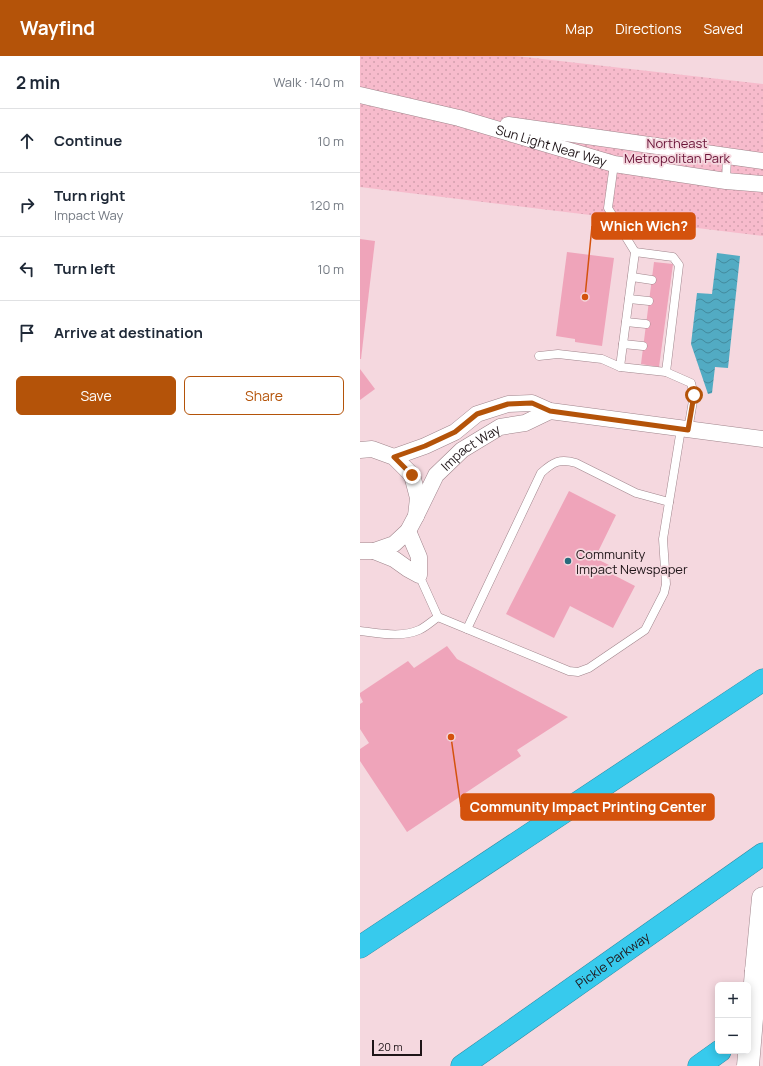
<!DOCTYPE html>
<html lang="en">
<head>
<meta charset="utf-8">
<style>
	body { margin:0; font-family:Manrope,sans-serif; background:#f2f2f3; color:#1f2937 }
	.controls { position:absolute; right:12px; bottom:12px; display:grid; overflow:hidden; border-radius:6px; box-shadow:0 2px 10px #0003 }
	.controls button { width:36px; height:36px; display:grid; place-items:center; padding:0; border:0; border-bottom:1px solid #e0e1e3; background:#fff; color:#1f2937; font:20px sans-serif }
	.scale { position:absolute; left:12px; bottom:10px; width:50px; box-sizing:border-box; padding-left:4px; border:2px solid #1f1518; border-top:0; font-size:11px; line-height:14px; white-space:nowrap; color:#1f1518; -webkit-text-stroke:3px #f5d8df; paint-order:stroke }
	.stop { position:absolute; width:12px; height:12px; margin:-9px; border:3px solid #b45309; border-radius:50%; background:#fff }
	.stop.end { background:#b45309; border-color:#fff; box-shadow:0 1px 4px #0008 }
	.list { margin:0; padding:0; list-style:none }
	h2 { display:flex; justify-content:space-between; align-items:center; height:52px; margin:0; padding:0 16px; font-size:17px }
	h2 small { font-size:13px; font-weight:400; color:#747a83 }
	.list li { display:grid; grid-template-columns:26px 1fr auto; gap:12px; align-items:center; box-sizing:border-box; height:64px; padding:0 16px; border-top:1px solid #e0e1e3 }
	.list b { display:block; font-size:15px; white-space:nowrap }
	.list p { margin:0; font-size:13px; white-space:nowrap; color:#747a83 }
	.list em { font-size:13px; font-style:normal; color:#747a83 }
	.actions { display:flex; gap:8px; padding:12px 16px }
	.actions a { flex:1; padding:9px 0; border:1px solid #b45309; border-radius:6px; text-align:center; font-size:14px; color:#b45309 }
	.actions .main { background:#b45309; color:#fff }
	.icon { flex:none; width:22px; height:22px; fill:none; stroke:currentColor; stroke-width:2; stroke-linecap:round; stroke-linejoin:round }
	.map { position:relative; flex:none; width:403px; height:1010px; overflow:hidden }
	header { display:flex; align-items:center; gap:24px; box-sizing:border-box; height:56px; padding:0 20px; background:#b45309; color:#fff }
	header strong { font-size:19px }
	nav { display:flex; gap:22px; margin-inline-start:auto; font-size:14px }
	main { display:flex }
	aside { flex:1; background:#fff }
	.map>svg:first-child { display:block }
	.park { fill:url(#park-dots) }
	.water { fill:url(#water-waves) }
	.building { fill:#efa4ba }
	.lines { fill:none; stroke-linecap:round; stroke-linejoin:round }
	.lane-casing { stroke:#a0858c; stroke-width:9 }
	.street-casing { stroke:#a0858c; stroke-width:17 }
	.secondary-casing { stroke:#a0858c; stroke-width:23 }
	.highway-casing { stroke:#2f8ba2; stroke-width:23 }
	.lane { stroke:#fff; stroke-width:8 }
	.street { stroke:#fff; stroke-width:16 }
	.secondary { stroke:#fff; stroke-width:22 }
	.highway { stroke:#37caed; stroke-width:22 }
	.secondary-bridge-casing { stroke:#a0858c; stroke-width:23; stroke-linecap:butt }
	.secondary-bridge { stroke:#fff; stroke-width:22 }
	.route { stroke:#b45309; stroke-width:5 }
	.poi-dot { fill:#276a7c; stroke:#f5d8df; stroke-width:1.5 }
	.labels { text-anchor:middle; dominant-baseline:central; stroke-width:3.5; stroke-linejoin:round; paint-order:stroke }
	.park-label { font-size:13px; fill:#6a1438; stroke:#f5d8df }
	.street-label { font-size:13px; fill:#1f1518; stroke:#f5d8df }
	.poi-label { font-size:13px; fill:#1f1518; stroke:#f5d8df; text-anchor:start }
	.leader { fill:none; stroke:#d4520d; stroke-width:1.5 }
	.callout-dot { fill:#d4520d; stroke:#f5d8df; stroke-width:1.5 }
	.callout { fill:#d4520d; stroke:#d4520d; stroke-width:1.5 }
	.callout-label { font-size:14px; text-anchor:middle; font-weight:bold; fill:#fff }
</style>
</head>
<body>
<header>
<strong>Wayfind</strong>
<nav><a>Map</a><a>Directions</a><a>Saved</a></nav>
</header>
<main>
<aside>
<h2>2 min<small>Walk · 140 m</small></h2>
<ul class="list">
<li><svg class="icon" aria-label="ahead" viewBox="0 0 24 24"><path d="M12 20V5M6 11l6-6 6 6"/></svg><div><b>Continue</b></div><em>10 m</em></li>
<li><svg class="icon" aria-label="right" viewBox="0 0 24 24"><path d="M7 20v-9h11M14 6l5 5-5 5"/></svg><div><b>Turn right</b><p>Impact Way</p></div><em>120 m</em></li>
<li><svg class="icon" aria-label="left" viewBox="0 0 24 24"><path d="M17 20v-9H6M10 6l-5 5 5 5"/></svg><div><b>Turn left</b></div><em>10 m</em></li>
<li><svg class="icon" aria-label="arrive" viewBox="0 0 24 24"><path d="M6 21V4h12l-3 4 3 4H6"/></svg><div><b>Arrive at destination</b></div></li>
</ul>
<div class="actions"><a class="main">Save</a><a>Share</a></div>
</aside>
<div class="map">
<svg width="403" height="1010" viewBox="0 0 403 1010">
	<defs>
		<pattern id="park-dots" width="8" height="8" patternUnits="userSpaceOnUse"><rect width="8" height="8" fill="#f7bbcc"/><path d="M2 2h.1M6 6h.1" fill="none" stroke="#d3a0ae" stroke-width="1.8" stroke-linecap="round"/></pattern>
		<pattern id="water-waves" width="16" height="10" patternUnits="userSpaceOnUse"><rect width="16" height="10" fill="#52abc3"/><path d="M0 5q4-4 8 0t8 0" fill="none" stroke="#438a9d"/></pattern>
	</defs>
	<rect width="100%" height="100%" fill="#f5d8df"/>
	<path class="park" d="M 0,0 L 156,0 L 403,28 L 403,180 L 0,131 Z"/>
	<path class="water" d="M 357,197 L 380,200 L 368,312 L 355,311 L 352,337 L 348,338 L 331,288 L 337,237 L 352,238 Z"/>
	<g class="building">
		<path d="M 0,183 L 15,185 L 1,303 L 0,303 Z"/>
		<path d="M 207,196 L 254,202 L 242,290 L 215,286 L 215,283 L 196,280 Z"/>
		<path d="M 294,206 L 313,208 L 299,311 L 281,308 Z"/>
		<path d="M 0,313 L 15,333 L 0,344 Z"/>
		<path d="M 209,435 L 256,459 L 235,502 L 249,509 L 246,515 L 275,530 L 253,572 L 210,550 L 194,582 L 146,558 Z"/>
		<path d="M 87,590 L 97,603 L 208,661 L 157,694 L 161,700 L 47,776 L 0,705 L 0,693 L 9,687 L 0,673 L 0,648 L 3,646 L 0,640 L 0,637 L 48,605 L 54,612 Z"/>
	</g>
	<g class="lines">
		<g class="lane-casing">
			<g id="lane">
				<path d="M 366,125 L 367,100"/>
				<path d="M 272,221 L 292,224"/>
				<path d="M 269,243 L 289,245"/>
				<path d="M 266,266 L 286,268"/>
				<path d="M 263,288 L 283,290"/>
				<path d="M 179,300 L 198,298 L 242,303 L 260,311 L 275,196 L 248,152 L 254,108"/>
				<path d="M 260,311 L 306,316 L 319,209 L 313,201 L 275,196"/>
				<path d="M 306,316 L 331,327 L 334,339 L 328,374"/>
				<path d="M 59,519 L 78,561 L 209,615 L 218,616 L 229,612 L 285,574 L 304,537 L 306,528 L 303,483 L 321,373"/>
				<path d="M 107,573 L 181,417 C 193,406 200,402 216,407 L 276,437 L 309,446"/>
				<path d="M 0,575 C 19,577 41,582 59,574 C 66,571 72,565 78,561"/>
			</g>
		</g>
		<g class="street-casing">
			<g id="street">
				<path id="s1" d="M 0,39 L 99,62 L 254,108 L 366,125 L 403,128"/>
				<path d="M 148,69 L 403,105"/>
				<path d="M 0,394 L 12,393 L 34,401 L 52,419 L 58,442 L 56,460 L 48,475 L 34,488 L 14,495 L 0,495"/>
				<path d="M 34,401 L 65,390 L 95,376 L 117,358 L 148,348 L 172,347 L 190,355 L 403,383"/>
				<path id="s2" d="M 56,460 L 76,419 L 102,394 L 140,371 L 165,367 L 190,355"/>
				<path d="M 14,495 L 34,503 L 48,513 L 59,519 L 59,501 L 48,475"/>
			</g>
		</g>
		<g class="secondary-casing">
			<path id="secondary" d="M 396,915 L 403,842"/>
		</g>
		<g class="highway-casing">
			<g id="highway">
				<path d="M 0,891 L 403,624"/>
				<path id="s3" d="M 102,1010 L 403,798"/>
				<path d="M 339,1010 L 360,995"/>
			</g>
		</g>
		<use href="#lane" class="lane"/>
		<use href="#street" class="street"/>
		<use href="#secondary" class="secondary"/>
		<use href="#highway" class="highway"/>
		<g class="secondary-bridge-casing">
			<path id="secondary-bridge" d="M 388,1010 L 396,915"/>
		</g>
		<use href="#secondary-bridge" class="secondary-bridge"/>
	</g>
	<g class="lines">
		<path class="route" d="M 52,419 L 34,401 L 65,390 L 95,376 L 117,358 L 148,348 L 172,347 L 190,355 L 328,374 L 334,339"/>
	</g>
	<circle class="poi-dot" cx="208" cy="505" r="4"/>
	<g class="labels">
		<g class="park-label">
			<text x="317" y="87">Northeast<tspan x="317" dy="15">Metropolitan Park</tspan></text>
		</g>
		<g class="street-label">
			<text stroke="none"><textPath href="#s1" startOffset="198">Sun Light Near Way</textPath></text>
			<text stroke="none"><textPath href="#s2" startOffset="90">Impact Way</textPath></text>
			<text stroke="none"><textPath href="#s3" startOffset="184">Pickle Parkway</textPath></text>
		</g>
		<g class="poi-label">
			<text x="216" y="498">Community<tspan x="216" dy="15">Impact Newspaper</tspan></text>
		</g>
	</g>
	<path class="leader" d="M225 241L232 170M91 681L101 751"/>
	<g class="callout-dot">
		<circle cx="225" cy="241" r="4"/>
		<circle cx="91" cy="681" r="4"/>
	</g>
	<g class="callout">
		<rect x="232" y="157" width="103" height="26" rx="4"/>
		<rect x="101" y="738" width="253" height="26" rx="4"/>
	</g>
	<g class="callout-label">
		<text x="284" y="175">Which Wich?</text>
		<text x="228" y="756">Community Impact Printing Center</text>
	</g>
</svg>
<div class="controls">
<button>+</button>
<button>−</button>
</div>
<div class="scale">20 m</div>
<div class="stop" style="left:334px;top:339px"></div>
<div class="stop end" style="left:52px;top:419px"></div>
</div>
</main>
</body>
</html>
